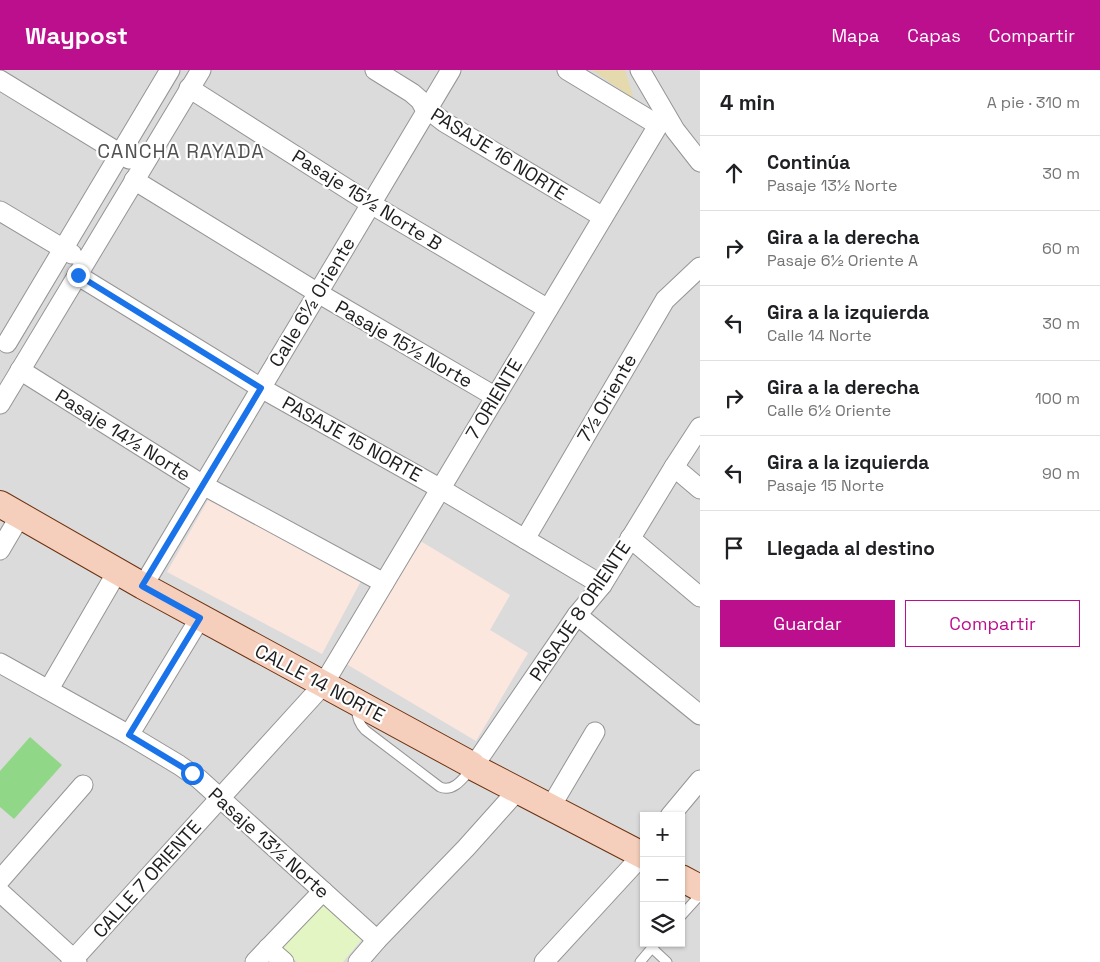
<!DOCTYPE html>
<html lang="es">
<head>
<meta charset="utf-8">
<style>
	body { margin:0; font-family:"Space Grotesk",sans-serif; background:#f6f6f6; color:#202124 }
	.controls { position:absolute; right:15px; bottom:15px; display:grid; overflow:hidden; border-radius:0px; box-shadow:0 1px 4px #0004 }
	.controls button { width:45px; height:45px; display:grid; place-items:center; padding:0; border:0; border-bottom:1px solid #e0e0e0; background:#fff; color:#202124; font:25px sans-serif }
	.stop { position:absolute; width:15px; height:15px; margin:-11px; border:4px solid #1a73e8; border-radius:50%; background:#fff }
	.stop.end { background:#1a73e8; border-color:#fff; box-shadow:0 1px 5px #0008 }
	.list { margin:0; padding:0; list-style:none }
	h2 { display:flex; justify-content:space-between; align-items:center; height:65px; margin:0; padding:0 20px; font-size:21px }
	h2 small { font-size:16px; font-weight:400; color:#757577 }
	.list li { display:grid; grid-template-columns:32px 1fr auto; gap:15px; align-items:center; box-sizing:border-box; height:75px; padding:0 20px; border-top:1px solid #e0e0e0 }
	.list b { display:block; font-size:19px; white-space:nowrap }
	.list p { margin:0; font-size:16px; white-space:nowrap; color:#757577 }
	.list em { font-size:16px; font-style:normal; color:#757577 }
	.actions { display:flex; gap:10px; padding:15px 20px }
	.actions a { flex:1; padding:11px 0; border:1px solid #bc0f8d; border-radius:0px; text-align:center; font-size:18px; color:#bc0f8d }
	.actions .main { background:#bc0f8d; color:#fff }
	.icon { flex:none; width:28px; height:28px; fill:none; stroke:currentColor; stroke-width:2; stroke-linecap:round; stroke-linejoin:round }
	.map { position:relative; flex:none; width:700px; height:892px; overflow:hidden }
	header { display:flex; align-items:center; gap:30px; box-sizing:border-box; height:70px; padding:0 25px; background:#bc0f8d; color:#fff }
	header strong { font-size:24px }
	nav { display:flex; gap:28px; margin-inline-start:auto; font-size:18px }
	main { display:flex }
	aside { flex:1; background:#fff }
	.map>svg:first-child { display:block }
	.residential { fill:#dcdbdb; fill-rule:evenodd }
	.education { fill:#fce7df }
	.grass { fill:#e5d9ae }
	.park { fill:#e4f5c4 }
	.pitch { fill:#91d788 }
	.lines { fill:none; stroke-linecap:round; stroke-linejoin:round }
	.lane-casing { stroke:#959595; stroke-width:11 }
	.street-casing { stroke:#959595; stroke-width:21 }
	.secondary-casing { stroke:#6c310d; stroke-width:28 }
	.lane { stroke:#fff; stroke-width:9 }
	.street { stroke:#fff; stroke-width:19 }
	.secondary { stroke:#f5cebc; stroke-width:26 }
	.route { stroke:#1a73e8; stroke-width:6 }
	.labels { text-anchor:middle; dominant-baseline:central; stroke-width:4.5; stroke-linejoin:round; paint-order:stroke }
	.street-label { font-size:19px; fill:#1e1e1e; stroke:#fff }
	.neighbourhood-label { font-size:20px; letter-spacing:1px; fill:#515151; stroke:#fff }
</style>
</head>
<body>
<header>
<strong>Waypost</strong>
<nav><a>Mapa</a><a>Capas</a><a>Compartir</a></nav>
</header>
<main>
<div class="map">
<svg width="700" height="892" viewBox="0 0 700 892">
	<rect width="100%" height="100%" fill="#eee4e5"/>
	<path class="residential" d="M 0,0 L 700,0 L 700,892 L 0,892 ZM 644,746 L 681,746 L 681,873 L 644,873 Z"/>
	<g class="education">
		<path d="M 208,430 L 361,511 L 322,584 L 167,502 Z"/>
		<path d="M 417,469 L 510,525 L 490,560 L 528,583 L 476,671 L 343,592 Z"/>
	</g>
	<path class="grass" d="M 592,0 L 625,0 L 634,29 Z"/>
	<path class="park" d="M 317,826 L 364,867 L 343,892 L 297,892 L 274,871 Z"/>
	<path class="pitch" d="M 30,667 L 62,695 L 14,749 L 0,737 L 0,701 Z"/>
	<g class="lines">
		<g class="lane-casing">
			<g id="lane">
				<path d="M 357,636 C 356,646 358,653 365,660 L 440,717 C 454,723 464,707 472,698"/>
				<path d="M 681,846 L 700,825"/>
				<path d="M 652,878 L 667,892"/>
				<path d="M 640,892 L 656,873"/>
			</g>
		</g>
		<g class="street-casing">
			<g id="street">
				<path d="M 375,0 L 412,23 L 420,30 L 426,41 L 435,45 L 444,52 L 603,147"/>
				<path d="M 567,0 L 658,55"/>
				<path d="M 640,0 L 675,60 L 700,92"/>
				<path d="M 0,10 L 129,89"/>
				<path d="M 189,18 L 371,134 L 548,239"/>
				<path d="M 134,110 L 318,223 L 496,327"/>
				<path d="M 0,141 L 72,184"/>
				<path d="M 77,205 L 261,318 L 441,419 L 602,515"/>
				<path d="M 7,273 L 170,0"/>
				<path d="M 20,300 L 203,415 L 384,513"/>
				<path d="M 0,334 L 201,0"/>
				<path d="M 674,397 L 700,419"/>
				<path d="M 630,468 L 700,527"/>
				<path d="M 525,469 L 665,230 L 700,197"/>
				<path d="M 0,480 L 20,446"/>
				<path d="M 143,516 L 451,0"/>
				<path d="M 577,545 L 700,645"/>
				<path d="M 0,593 L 129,665 L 179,695 L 199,709 L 377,870"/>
				<path d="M 49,619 L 117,502"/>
				<path d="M 129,665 L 200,548"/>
				<path d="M 473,697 L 577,545 L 602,515 L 674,397 L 700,357"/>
				<path d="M 550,738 L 595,662"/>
				<path d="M 670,746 L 700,710"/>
				<path d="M 0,810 L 83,715"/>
				<path d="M 0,822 L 77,892"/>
				<path d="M 268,878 L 284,892"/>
				<path d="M 71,892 L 323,615 L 665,44"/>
				<path d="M 255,892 L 323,821"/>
				<path d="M 358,892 L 377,870 L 466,778 L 517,721"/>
				<path d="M 544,892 L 636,792 L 644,779"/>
			</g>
		</g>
		<g class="secondary-casing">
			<g id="secondary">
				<path d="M 0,434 L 143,516 L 472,695 L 473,697 L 644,786"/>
				<path d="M 681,808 L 700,818"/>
			</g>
		</g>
		<use href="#lane" class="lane"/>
		<use href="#street" class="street"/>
		<use href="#secondary" class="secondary"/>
	</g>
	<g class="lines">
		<path class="route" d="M 78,205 L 261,318 L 142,516 L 200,548 L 129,665 L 192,703"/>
	</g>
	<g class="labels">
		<g class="street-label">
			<text transform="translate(499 84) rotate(32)">PASAJE 16 NORTE</text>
			<text transform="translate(367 130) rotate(32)">Pasaje 15½ Norte B</text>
			<text transform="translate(312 232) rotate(-59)">Calle 6½ Oriente</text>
			<text transform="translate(404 274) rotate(30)">Pasaje 15½ Norte</text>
			<text transform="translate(607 328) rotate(-60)">7½ Oriente</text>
			<text transform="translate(494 329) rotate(-59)">7 ORIENTE</text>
			<text transform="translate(123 365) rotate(32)">Pasaje 14½ Norte</text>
			<text transform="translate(352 369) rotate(29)">PASAJE 15 NORTE</text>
			<text transform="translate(580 541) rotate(-56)">PASAJE 8 ORIENTE</text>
			<text transform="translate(320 613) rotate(28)">CALLE 14 NORTE</text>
			<text transform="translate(269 773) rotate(42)">Pasaje 13½ Norte</text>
			<text transform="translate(147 809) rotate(-48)">CALLE 7 ORIENTE</text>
		</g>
		<g class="neighbourhood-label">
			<text x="181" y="81">CANCHA RAYADA</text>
		</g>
	</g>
</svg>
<div class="controls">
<button>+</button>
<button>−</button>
<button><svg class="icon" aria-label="layers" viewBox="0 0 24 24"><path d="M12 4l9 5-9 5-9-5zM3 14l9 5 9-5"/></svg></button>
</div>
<div class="stop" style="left:192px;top:703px"></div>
<div class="stop end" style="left:78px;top:205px"></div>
</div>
<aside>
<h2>4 min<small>A pie · 310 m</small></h2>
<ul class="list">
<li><svg class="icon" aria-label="ahead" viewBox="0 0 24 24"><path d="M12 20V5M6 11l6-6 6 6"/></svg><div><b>Continúa</b><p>Pasaje 13½ Norte</p></div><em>30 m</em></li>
<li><svg class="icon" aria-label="right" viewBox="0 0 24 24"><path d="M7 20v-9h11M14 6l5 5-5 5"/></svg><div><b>Gira a la derecha</b><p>Pasaje 6½ Oriente A</p></div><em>60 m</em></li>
<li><svg class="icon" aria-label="left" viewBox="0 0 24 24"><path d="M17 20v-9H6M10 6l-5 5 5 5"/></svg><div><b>Gira a la izquierda</b><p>Calle 14 Norte</p></div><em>30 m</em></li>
<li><svg class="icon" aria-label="right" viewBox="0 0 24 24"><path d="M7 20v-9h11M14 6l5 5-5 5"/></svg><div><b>Gira a la derecha</b><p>Calle 6½ Oriente</p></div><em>100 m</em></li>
<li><svg class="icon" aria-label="left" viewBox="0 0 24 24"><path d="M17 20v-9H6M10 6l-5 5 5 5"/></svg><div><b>Gira a la izquierda</b><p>Pasaje 15 Norte</p></div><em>90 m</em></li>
<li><svg class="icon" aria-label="arrive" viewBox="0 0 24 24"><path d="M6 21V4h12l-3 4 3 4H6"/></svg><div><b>Llegada al destino</b></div></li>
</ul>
<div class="actions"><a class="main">Guardar</a><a>Compartir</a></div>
</aside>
</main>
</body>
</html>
